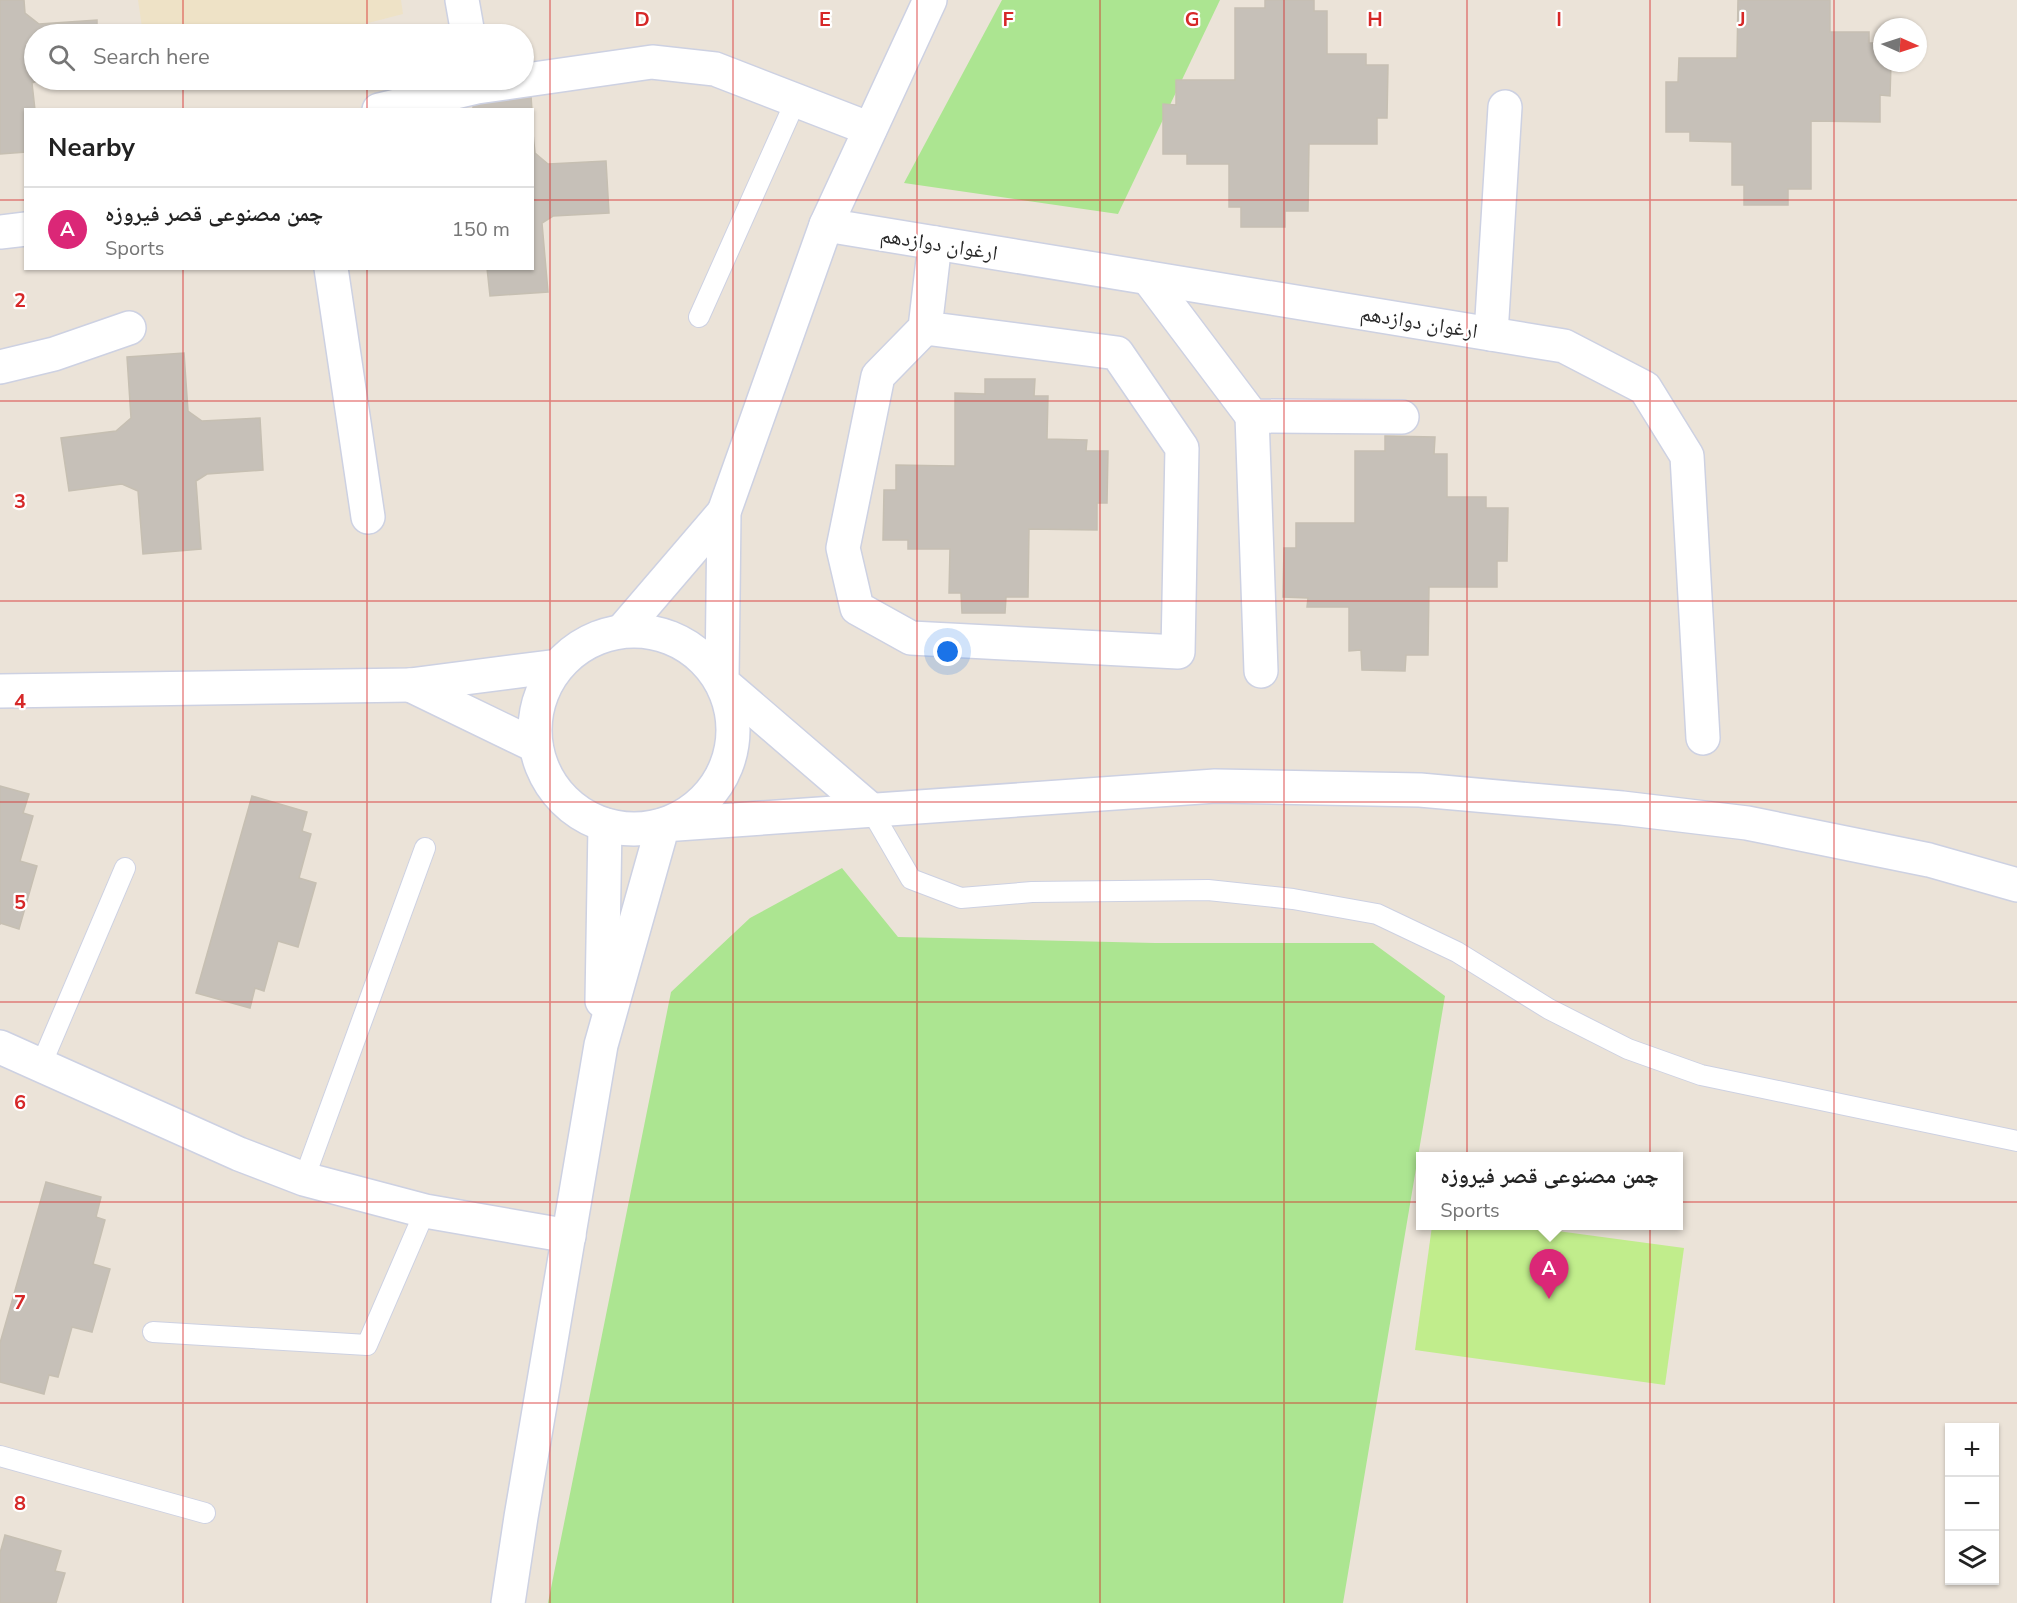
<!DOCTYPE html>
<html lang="en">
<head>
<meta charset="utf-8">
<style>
	body { margin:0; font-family:"Nunito Sans","Noto Naskh Arabic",sans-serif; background:#f2f2f2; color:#222 }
	.controls { position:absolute; right:18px; bottom:18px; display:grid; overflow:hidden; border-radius:0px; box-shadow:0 2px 4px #0004 }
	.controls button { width:54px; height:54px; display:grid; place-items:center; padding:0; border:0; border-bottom:2px solid #e0e0e0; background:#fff; color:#222; font:30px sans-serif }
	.compass { position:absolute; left:1873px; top:18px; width:54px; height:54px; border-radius:50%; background:#fff; box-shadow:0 2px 4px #0004; rotate:93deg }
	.you { position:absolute; left:948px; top:652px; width:21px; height:21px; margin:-15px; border:4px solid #fff; border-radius:50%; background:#1a73e8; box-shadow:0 0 0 9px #1a73e833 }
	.badge { display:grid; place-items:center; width:39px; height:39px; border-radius:50%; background:#db2777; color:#fff; font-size:20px; font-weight:700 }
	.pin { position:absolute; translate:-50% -50px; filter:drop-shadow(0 2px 3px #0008) }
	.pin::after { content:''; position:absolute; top:32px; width:21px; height:18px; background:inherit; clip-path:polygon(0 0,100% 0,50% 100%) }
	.popup { position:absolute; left:1416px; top:1152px; width:267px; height:78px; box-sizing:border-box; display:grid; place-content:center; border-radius:0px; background:#fff; filter:drop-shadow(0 2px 4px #0005); font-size:20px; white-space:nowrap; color:#767676 }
	.popup b { font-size:22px; color:#222 }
	.popup::after { content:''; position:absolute; left:50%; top:100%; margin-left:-12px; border:12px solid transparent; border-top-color:#fff }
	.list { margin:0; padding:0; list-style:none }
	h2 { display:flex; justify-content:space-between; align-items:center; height:78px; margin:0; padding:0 24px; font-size:26px }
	h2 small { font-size:20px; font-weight:400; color:#767676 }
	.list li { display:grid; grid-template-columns:39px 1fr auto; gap:18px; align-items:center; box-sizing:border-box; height:84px; padding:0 24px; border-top:2px solid #e0e0e0 }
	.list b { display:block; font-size:22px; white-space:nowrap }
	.list p { margin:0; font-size:20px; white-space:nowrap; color:#767676 }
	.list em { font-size:20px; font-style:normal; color:#767676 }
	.icon { flex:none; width:33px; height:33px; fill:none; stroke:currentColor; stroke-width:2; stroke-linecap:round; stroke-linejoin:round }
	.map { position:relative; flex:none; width:2017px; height:1603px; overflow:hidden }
	.search { position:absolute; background:#fff; box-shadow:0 2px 4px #0004; left:24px; top:24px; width:510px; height:66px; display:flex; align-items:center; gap:15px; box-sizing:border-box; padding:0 21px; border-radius:33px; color:#767676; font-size:22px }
	.panel { position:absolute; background:#fff; box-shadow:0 2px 4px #0004; left:24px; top:108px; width:510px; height:162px; border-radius:0px }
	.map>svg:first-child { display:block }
	.education { fill:#eee2c6 }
	.green { fill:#ace591 }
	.pitch { fill:#c1ed8c }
	.building { fill:#c6c0b8; stroke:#c6bfb2; stroke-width:1.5 }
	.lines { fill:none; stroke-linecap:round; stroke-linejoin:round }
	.lane-casing { stroke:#cdd1e2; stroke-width:22 }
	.street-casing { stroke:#cdd1e2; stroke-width:36 }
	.lane { stroke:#fff; stroke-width:20 }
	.street { stroke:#fff; stroke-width:33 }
	.grid { fill:none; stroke:#d62828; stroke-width:1.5; stroke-opacity:0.55 }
	.labels { text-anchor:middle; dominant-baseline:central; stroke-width:4.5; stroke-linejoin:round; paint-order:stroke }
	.street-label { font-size:21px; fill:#282828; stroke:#fff }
	.grid-label { font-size:20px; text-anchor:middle; font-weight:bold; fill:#d62828; stroke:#fff; stroke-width:4.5; stroke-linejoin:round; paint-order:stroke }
</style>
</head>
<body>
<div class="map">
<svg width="2017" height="1603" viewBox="0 0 2017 1603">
	<rect width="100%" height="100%" fill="#ebe3d8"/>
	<path class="education" d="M 138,0 L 401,0 L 403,14 L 325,34 L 143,34 Z"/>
	<g class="green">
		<path d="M 1002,0 L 1220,0 L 1118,214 L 904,183 Z"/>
		<path d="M 842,868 L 898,937 L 1155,943 L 1373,943 L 1445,996 L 1343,1603 L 548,1603 L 671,992 L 750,918 Z"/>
	</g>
	<path class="pitch" d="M 1432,1226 L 1521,1226 L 1684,1248 L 1665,1385 L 1415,1350 Z"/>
	<g class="building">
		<path d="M 0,0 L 24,0 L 25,13 L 39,24 L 97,20 L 97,34 L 34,34 L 34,80 L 39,80 L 32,83 L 35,110 L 26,110 L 26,152 L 0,154 Z"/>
		<path d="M 1265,0 L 1314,0 L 1314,11 L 1327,11 L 1327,54 L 1366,54 L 1366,65 L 1388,65 L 1387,118 L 1377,118 L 1377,144 L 1309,144 L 1308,211 L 1285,211 L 1285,227 L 1241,227 L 1241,207 L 1229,207 L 1229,164 L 1187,164 L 1187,154 L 1163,154 L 1163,104 L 1176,105 L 1176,80 L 1235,80 L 1235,8 L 1265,8 Z"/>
		<path d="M 1738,0 L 1830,0 L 1830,32 L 1869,32 L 1869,43 L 1882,43 L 1882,63 L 1891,63 L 1890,96 L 1880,95 L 1880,122 L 1811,121 L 1811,189 L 1788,189 L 1788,205 L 1744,205 L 1744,185 L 1732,185 L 1732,142 L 1690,141 L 1690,132 L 1666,132 L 1666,82 L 1678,82 L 1679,58 L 1737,58 Z"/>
		<path d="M 531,96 L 532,110 L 473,110 L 473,99 Z"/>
		<path d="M 532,124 L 535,153 L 548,164 L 606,161 L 609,213 L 553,216 L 542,223 L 548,292 L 490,296 L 487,268 L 532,268 Z"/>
		<path d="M 184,353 L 188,411 L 202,421 L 260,418 L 263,470 L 207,474 L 196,481 L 201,549 L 143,554 L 138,491 L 122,484 L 69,491 L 61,438 L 116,431 L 131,418 L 127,357 Z"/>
		<path d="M 985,379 L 1035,379 L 1034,396 L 1048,396 L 1047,439 L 1087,440 L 1086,451 L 1108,451 L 1107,503 L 1097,503 L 1097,530 L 1029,529 L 1028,597 L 1006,597 L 1005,613 L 962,613 L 961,593 L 949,593 L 950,549 L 908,549 L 908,540 L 883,540 L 884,490 L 896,490 L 896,465 L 955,466 L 955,393 L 985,394 Z"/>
		<path d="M 1385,436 L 1435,437 L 1434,454 L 1447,454 L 1447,497 L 1486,497 L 1486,508 L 1508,508 L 1507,561 L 1497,561 L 1497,587 L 1429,587 L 1428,655 L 1406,655 L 1405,671 L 1362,670 L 1361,650 L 1349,651 L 1349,607 L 1307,607 L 1308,598 L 1283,597 L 1284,548 L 1296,548 L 1296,523 L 1355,523 L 1355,451 L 1385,451 Z"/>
		<path d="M 0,786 L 29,794 L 23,813 L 33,816 L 20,861 L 37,866 L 19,929 L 0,923 L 0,925 Z"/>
		<path d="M 252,796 L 307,812 L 302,831 L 311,834 L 299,878 L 316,883 L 298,947 L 278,941 L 264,991 L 255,988 L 250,1008 L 196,993 Z"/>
		<path d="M 46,1182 L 101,1197 L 96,1217 L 105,1220 L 93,1264 L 110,1269 L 92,1332 L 72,1327 L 58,1377 L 49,1375 L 44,1394 L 0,1382 L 0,1343 Z"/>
		<path d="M 5,1535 L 61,1551 L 55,1571 L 65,1573 L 56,1603 L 0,1603 L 0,1553 Z"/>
	</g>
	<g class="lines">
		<g class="lane-casing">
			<g id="lane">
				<path d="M 699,317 L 796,100"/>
				<path d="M 871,810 L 911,879 L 961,898 L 1032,892 L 1208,890 L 1293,899 L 1377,914 L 1457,952 L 1549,1009 L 1628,1049 L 1701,1075 L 2017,1141"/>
				<path d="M 41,1065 L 125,868"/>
				<path d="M 304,1179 L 425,848"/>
				<path d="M 153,1332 L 367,1345 L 425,1211"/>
				<path d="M 0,1456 L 205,1513"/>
			</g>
		</g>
		<g class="street-casing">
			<g id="street">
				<path d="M 462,0 L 468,34"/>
				<path d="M 379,110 L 477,87 L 652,62 L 715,69 L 870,129"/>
				<path d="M 826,225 L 1564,346 L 1645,388 L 1687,456 L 1703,738"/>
				<path d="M 0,232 L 26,229"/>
				<path d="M 331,268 L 368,517"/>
				<path d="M 1148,278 L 1252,416 L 1402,417"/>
				<path d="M 925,328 L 878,376 L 843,548 L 857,608 L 911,638 L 1178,652 L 1182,448 L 1117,353 L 925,328 L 935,243"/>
				<path d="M 1491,334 L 1505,107"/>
				<path d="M 0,367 L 54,354 L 129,328"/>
				<path d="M 1252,416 L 1261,671"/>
				<path d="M 622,631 L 724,512"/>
				<circle cx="634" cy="730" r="99"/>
				<path d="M 410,685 L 536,746"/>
				<path d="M 0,691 L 410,685 L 558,666"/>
				<path d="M 871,810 L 722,682 L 724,512 L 826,225 L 930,0"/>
				<path d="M 602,1001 L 605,825"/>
				<path d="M 0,1047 L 239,1154 L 304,1179 L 425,1211 L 569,1236"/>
				<path d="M 508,1603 L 521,1517 L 601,1045 L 663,825 L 1215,786 L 1420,790 L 1622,808 L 1747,823 L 1929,860 L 2017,885"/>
			</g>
		</g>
		<use href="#lane" class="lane"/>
		<use href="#street" class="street"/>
	</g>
	<path class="grid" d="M 183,0 L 183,34M 367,0 L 367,34M 550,0 L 550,1603M 733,0 L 733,1603M 917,0 L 917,1603M 1100,0 L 1100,1603M 1284,0 L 1284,1603M 1467,0 L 1467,1603M 1650,0 L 1650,1603M 1834,0 L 1834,1603M 183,80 L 183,110M 367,80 L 367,110M 0,200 L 26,200M 532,200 L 2017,200M 183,268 L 183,1603M 367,268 L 367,1603M 0,401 L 2017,401M 0,601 L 2017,601M 0,802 L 2017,802M 0,1002 L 2017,1002M 0,1202 L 2017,1202M 0,1403 L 2017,1403"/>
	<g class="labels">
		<g class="street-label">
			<text transform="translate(939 244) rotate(9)">ارغوان دوازدهم</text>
			<text transform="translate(1419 322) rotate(9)">ارغوان دوازدهم</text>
		</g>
	</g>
	<g class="grid-label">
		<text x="642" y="26">D</text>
		<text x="825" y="26">E</text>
		<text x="1008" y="26">F</text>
		<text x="1192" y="26">G</text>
		<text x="1375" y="26">H</text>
		<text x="1559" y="26">I</text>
		<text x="1742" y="26">J</text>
		<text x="20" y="307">2</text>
		<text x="20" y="508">3</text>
		<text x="20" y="708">4</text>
		<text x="20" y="909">5</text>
		<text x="20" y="1109">6</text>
		<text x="20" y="1309">7</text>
		<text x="20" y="1510">8</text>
	</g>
</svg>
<div class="controls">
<button>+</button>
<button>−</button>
<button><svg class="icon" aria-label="layers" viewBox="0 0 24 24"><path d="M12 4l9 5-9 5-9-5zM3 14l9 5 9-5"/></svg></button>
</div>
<svg class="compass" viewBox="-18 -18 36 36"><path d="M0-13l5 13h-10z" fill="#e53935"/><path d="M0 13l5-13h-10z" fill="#767676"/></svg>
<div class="you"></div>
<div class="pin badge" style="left:1549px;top:1299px">A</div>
<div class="popup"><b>چمن مصنوعی قصر فیروزه</b>Sports</div>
<div class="search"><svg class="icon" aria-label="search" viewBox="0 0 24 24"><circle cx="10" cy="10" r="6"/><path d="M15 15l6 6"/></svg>Search here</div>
<section class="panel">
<h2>Nearby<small></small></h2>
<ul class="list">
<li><span class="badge">A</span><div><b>چمن مصنوعی قصر فیروزه</b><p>Sports</p></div><em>150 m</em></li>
</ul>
</section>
</div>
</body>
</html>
